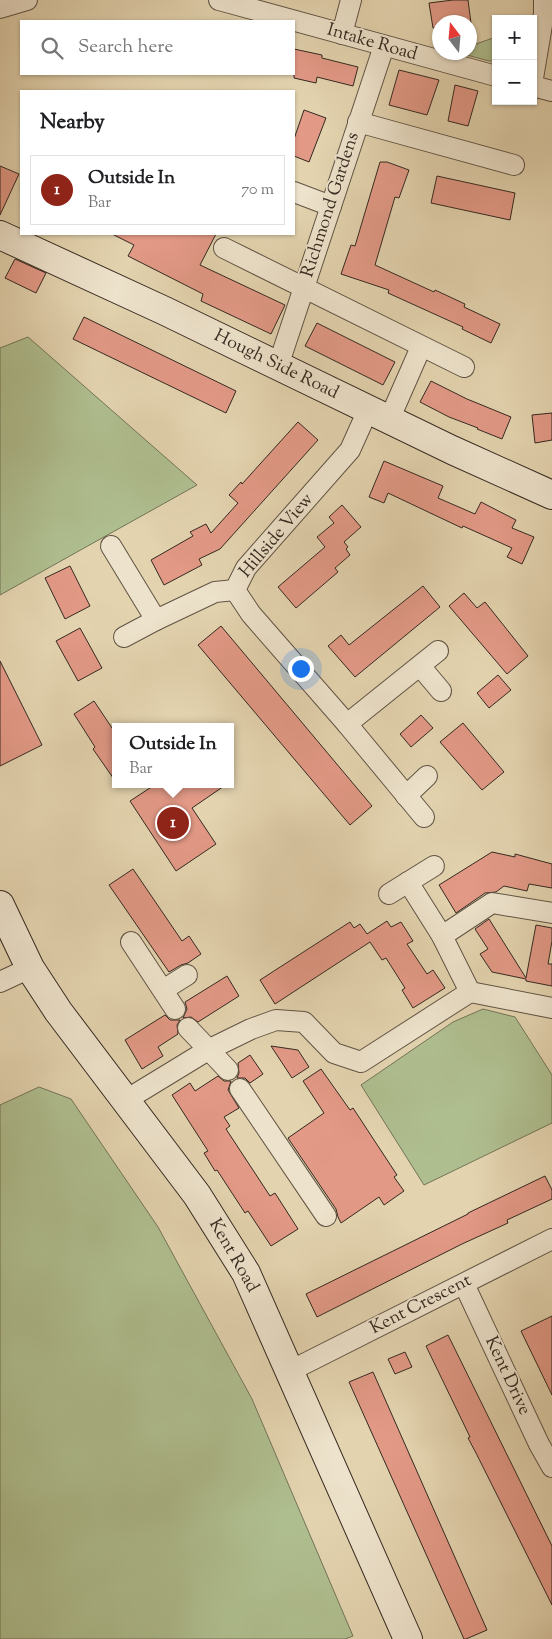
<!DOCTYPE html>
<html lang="en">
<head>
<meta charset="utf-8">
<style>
	body { margin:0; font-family:"Sorts Mill Goudy",serif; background:#f2f2f2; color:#202124 }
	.controls { position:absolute; right:15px; top:15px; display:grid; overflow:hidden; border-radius:0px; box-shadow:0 1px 4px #0004 }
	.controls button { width:45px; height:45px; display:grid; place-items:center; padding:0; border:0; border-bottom:1px solid #e0e0e0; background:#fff; color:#202124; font:25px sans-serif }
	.compass { position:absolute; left:432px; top:15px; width:45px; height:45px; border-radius:50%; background:#fff; box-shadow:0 1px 4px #0004; rotate:344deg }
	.you { position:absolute; left:300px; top:668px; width:18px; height:18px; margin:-12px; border:4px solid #fff; border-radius:50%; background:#1a73e8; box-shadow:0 0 0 8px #1a73e833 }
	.badge { display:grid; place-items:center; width:32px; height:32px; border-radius:50%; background:#8f2418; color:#fff; font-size:16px; font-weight:700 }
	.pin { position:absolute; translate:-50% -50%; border:2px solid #fff; box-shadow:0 1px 5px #0006 }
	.popup { position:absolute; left:112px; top:723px; width:122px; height:65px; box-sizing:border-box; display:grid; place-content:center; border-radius:0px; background:#fff; filter:drop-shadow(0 1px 4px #0005); font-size:16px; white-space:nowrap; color:#757577 }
	.popup b { font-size:19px; color:#202124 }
	.popup::after { content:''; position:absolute; left:50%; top:100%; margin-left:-10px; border:10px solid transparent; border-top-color:#fff }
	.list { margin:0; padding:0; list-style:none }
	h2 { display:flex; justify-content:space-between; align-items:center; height:65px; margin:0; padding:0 20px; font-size:21px }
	h2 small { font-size:16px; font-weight:400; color:#757577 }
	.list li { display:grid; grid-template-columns:32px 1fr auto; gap:15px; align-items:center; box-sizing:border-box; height:70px; margin:0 10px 10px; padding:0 10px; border:1px solid #e0e0e0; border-radius:0px }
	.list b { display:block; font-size:19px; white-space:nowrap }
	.list p { margin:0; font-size:16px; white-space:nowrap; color:#757577 }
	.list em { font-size:16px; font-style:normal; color:#757577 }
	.icon { flex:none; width:28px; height:28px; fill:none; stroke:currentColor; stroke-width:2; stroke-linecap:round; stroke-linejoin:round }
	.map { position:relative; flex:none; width:552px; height:1639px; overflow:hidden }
	.search { position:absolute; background:#fff; box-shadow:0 1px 4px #0004; left:20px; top:20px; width:275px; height:55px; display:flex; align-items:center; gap:12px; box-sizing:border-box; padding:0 18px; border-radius:0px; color:#757577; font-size:19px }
	.panel { position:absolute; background:#fff; box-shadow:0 1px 4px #0004; left:20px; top:90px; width:275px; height:145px; border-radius:0px }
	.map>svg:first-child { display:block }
	.green { fill:#afbe8f; stroke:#727458 }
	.building { fill:#e29986; stroke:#342920 }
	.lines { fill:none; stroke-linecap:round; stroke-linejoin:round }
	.street-casing { stroke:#605444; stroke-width:22 }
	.secondary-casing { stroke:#342920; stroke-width:30 }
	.street { stroke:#ede2cb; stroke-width:20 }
	.secondary { stroke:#ede2cb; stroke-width:28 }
	.labels { text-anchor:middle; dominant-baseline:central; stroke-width:4; stroke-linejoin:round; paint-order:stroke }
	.street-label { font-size:18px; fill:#342920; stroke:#ede2cb }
</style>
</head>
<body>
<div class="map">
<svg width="552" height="1639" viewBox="0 0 552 1639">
	<rect width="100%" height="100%" fill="#e3d3af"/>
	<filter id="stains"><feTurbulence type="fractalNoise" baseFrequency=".004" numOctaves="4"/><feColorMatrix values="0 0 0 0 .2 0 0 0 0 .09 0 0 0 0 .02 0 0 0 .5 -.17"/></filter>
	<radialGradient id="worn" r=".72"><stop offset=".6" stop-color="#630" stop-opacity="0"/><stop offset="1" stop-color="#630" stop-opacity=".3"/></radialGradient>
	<g class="green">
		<path d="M 496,37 L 496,61 L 489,61 L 463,54 L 463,53 L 470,52 L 470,46 Z"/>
		<path d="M 28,337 L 197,485 L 0,595 L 0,348 Z"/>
		<path d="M 483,1009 L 515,1017 L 552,1075 L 552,1123 L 424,1185 L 361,1085 L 453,1022 Z"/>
		<path d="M 39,1087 L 71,1099 L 158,1227 L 252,1399 L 353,1636 L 345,1639 L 0,1639 L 0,1105 Z"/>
	</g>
	<g class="building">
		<path d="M 453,0 L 468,0 L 471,23 L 440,22 L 440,27 L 433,28 L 429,3 Z"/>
		<path d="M 294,49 L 322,55 L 322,58 L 358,67 L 353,86 L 317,77 L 316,83 L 294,78 Z"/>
		<path d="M 399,70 L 439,80 L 427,115 L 389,105 Z"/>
		<path d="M 455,85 L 478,91 L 468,126 L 448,121 Z"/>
		<path d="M 304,110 L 326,118 L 309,162 L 294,156 L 294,139 Z"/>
		<path d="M 380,162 L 387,162 L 409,170 L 399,198 L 395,197 L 375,265 L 434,292 L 435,290 L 465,304 L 464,307 L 500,324 L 491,343 L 462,329 L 463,327 L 388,293 L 389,290 L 341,274 L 351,245 L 355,246 Z"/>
		<path d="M 0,166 L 19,174 L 0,215 Z"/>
		<path d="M 437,176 L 515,193 L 510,220 L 431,203 Z"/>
		<path d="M 112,234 L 216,234 L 200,265 L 285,305 L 271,334 L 201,301 L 203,294 L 128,256 L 134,245 Z"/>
		<path d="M 15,259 L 46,273 L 36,293 L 5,278 Z"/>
		<path d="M 84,317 L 236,391 L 226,413 L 73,339 Z"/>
		<path d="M 317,323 L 395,362 L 383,385 L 305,346 Z"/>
		<path d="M 431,381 L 467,399 L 511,417 L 502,439 L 477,429 L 478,428 L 449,417 L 420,402 Z"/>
		<path d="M 552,413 L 552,440 L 535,443 L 532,415 Z"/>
		<path d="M 298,422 L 318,440 L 220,549 L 199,559 L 202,565 L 164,585 L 151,560 L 193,536 L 190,532 L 206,524 L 211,533 L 238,503 L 229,495 L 241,482 L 242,484 Z"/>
		<path d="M 384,461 L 443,486 L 438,498 L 475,514 L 481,502 L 516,520 L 512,528 L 534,537 L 522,564 L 507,557 L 512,548 L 463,526 L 462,528 L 388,493 L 384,503 L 369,497 Z"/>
		<path d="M 342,505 L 361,527 L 344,542 L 348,547 L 346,549 L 350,555 L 335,568 L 338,572 L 296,608 L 278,587 L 325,547 L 317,537 L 334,523 L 329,517 Z"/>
		<path d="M 70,566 L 90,606 L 65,619 L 45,578 Z"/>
		<path d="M 423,586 L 440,607 L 355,677 L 328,646 L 341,635 L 349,645 Z"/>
		<path d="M 464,593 L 477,608 L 485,602 L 528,656 L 507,674 L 449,606 Z"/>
		<path d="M 221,626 L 372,806 L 350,825 L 198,645 Z"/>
		<path d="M 80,628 L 102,668 L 78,681 L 56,641 Z"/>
		<path d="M 0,661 L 42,745 L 0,766 Z"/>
		<path d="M 498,675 L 511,690 L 489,708 L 477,693 Z"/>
		<path d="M 94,701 L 116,734 L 116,782 L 93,749 L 95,747 L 74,714 Z"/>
		<path d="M 421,715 L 433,728 L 411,747 L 400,734 Z"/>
		<path d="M 463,723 L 504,772 L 482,790 L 440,742 Z"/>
		<path d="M 156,784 L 227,784 L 192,808 L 216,844 L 176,871 L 130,801 Z"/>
		<path d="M 492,852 L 515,857 L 515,854 L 552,864 L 552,888 L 529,884 L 527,891 L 504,886 L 496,892 L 485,893 L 456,913 L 439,885 Z"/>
		<path d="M 133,869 L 182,941 L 189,936 L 201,954 L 188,963 L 181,965 L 169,972 L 109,885 Z"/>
		<path d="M 489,919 L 526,978 L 536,925 L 552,928 L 552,941 L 548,964 L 552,964 L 552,986 L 526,981 L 526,979 L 492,972 L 480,954 L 488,949 L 475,929 Z"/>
		<path d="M 387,921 L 391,927 L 401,922 L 413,941 L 407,944 L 427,974 L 433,970 L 445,988 L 413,1008 L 402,990 L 405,988 L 386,958 L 382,960 L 370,942 L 275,1004 L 260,980 L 350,922 L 354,928 L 360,924 L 367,934 Z"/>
		<path d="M 227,976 L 239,996 L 198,1022 L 191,1017 L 183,1018 L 187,1009 L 185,1002 Z"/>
		<path d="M 165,1015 L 170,1020 L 180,1020 L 177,1025 L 178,1034 L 158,1047 L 163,1056 L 142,1069 L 125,1040 Z"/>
		<path d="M 271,1046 L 298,1050 L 309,1067 L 292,1078 Z"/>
		<path d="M 250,1055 L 263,1074 L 250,1083 L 245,1078 L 237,1078 L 239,1073 L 238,1063 Z"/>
		<path d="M 321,1069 L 350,1110 L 353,1108 L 397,1175 L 394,1177 L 404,1191 L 384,1205 L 379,1197 L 341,1223 L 338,1217 L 336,1209 L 288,1138 L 324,1113 L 303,1081 Z"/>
		<path d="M 218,1076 L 224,1081 L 231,1081 L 228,1090 L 239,1108 L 224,1117 L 230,1126 L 226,1129 L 270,1196 L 275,1193 L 298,1229 L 271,1246 L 248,1211 L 245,1213 L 217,1170 L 215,1171 L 204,1153 L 208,1151 L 172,1095 L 190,1083 L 195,1091 Z"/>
		<path d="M 545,1176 L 552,1190 L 552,1199 L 507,1220 L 508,1223 L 462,1244 L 317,1317 L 306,1294 L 468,1214 L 468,1213 Z"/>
		<path d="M 552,1316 L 552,1395 L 521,1331 Z"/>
		<path d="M 448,1335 L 552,1546 L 552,1605 L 476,1453 L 468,1438 L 470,1437 L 426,1346 Z"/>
		<path d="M 405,1352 L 412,1367 L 395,1374 L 388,1359 Z"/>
		<path d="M 373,1372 L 487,1630 L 466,1639 L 464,1639 L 349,1382 Z"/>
	</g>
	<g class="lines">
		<g class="street-casing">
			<g id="street">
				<path d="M 219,0 L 496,76"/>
				<path d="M 0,8 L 27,0"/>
				<path d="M 342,34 L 351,0"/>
				<path d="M 533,78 L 544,13 L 544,0"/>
				<path d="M 533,86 L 552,91"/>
				<path d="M 358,122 L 514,165"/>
				<path d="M 294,192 L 331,206"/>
				<path d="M 224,248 L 464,367"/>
				<path d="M 278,366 L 384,46"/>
				<path d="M 368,410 L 350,450 L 246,568 L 235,590 L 251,614 L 347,724 L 424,817"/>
				<path d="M 389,420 L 421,347"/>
				<path d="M 111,546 L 156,620"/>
				<path d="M 124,637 L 156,620 L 215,592 L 235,590"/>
				<path d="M 420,666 L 441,691"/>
				<path d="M 347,724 L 438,651"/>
				<path d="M 406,796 L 427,776"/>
				<path d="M 408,882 L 442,936 L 470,992"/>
				<path d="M 389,894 L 434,866"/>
				<path d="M 442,936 L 492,903 L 552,913"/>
				<path d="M 131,942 L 175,1009"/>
				<path d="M 0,982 L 30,968"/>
				<path d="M 163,990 L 187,975"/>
				<path d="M 188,1028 L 228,1070"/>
				<path d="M 240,1089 L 326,1216"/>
				<path d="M 126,1100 L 208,1050 L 251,1029 L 276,1020 L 304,1022 L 334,1053 L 361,1062 L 470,992 L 552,1008"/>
				<path d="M 464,1284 L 539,1444 L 552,1467"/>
				<path d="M 290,1371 L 552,1239"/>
			</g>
		</g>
		<g class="secondary-casing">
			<g id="secondary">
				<path d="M 0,235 L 165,311 L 452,450 L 552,495"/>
				<path d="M 0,905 L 30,968 L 58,1011 L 197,1195 L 246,1273 L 408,1639"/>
			</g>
		</g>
		<use href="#street" class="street"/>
		<use href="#secondary" class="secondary"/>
	</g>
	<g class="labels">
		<g class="street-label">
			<text transform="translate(372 43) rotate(16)">Intake Road</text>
			<text transform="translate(331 205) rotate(-72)">Richmond Gardens</text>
			<text transform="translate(276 365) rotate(26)">Hough Side Road</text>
			<text transform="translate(277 536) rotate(-50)">Hillside View</text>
			<text transform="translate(233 1256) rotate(60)">Kent Road</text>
			<text transform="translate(421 1305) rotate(-27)">Kent Crescent</text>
			<text transform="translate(507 1376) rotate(65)">Kent Drive</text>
		</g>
	</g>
	<rect width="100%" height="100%" filter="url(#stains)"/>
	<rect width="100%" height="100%" fill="url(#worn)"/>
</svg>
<div class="controls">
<button>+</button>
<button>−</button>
</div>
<svg class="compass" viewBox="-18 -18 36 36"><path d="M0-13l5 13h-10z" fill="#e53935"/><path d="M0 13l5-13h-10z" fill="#757577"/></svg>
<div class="you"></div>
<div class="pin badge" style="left:173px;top:823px">1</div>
<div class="popup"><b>Outside In</b>Bar</div>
<div class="search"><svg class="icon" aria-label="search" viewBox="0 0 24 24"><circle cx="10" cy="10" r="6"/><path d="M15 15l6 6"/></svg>Search here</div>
<section class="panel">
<h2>Nearby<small></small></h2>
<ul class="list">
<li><span class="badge">1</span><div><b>Outside In</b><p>Bar</p></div><em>70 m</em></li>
</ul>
</section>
</div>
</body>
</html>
